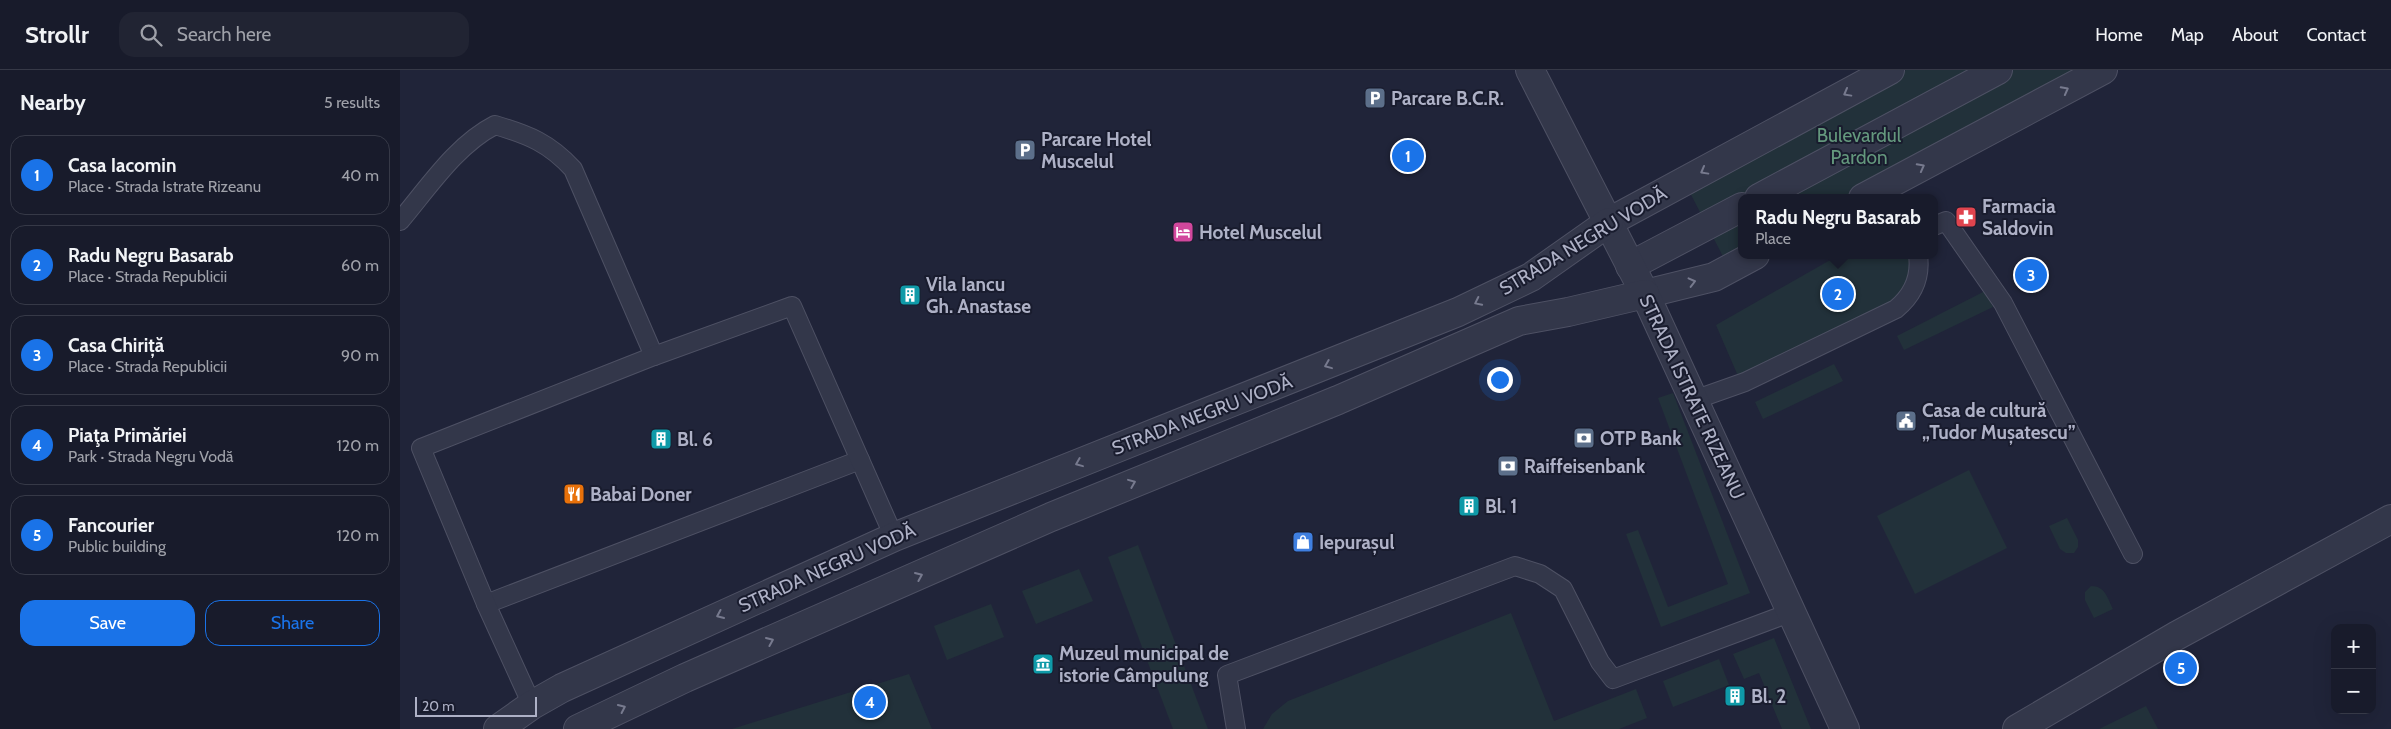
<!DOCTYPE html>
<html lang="en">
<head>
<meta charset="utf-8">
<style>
	body { margin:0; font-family:Cabin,sans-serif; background:#212433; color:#f1f3f6 }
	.controls { position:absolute; right:15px; bottom:15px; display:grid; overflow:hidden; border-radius:10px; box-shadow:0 5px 20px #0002 }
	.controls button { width:45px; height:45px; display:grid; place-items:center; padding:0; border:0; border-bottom:1px solid #363947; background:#181b2b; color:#f1f3f6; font:25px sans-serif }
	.scale { position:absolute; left:15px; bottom:12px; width:122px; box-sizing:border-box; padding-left:5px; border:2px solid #aeb1c6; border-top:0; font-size:14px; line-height:18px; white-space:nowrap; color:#aeb1c6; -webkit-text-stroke:4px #191c2e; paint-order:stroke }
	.you { position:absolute; left:1099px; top:309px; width:18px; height:18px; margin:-12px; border:4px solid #fff; border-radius:50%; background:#1a73e8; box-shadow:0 0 0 8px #1a73e833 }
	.badge { display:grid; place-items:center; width:32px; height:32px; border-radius:50%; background:#1a73e8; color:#fff; font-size:16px; font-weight:700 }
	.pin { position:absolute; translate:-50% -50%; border:2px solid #fff; box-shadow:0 1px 5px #0006 }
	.popup { position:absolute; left:1338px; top:124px; width:200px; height:65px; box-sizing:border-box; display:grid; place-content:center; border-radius:10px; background:#181b2b; filter:drop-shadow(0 1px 4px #0005); font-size:16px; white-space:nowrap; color:#9fa1a9 }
	.popup b { font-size:19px; color:#f1f3f6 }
	.popup::after { content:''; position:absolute; left:50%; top:100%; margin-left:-10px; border:10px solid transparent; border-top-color:#181b2b }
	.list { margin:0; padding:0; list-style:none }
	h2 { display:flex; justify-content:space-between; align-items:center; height:65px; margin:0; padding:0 20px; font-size:21px }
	h2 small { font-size:16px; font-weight:400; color:#9fa1a9 }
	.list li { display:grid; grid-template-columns:32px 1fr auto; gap:15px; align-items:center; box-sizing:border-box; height:80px; margin:0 10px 10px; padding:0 10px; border:1px solid #363947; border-radius:15px }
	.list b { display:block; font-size:19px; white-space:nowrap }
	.list p { margin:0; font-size:16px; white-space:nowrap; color:#9fa1a9 }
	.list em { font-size:16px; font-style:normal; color:#9fa1a9 }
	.actions { display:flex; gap:10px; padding:15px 20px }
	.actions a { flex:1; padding:11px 0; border:1px solid #1a73e8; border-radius:15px; text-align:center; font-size:18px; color:#1a73e8 }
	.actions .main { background:#1a73e8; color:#fff }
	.icon { flex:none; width:28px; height:28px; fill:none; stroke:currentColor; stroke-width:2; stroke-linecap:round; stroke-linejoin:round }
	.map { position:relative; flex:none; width:1991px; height:659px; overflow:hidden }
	header { display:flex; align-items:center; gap:30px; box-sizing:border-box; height:70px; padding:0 25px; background:#181b2b; border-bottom:1px solid #363947 }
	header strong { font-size:24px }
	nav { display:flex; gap:28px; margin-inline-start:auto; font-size:18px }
	.search { width:350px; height:45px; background:#212433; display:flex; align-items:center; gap:12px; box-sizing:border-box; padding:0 18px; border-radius:15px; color:#9fa1a9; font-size:19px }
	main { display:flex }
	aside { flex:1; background:#181b2b }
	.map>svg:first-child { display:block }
	.green { fill:#22313a }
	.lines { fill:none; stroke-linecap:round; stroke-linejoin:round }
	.service-casing { stroke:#4e5164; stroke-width:20 }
	.pedestrian-casing { stroke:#4e5164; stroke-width:30 }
	.minor-casing { stroke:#4e5164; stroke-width:30 }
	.tertiary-casing { stroke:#4e5164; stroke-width:30 }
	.service { stroke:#33374a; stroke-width:18 }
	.pedestrian { stroke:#33374a; stroke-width:28 }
	.minor { stroke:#33374a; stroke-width:28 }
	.tertiary { stroke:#33374a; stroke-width:28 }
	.oneway { stroke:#777a8e }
	.labels { text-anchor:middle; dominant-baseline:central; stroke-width:4; stroke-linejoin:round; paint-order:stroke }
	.poi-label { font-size:19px; font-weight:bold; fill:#aeb1c6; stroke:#191c2e; text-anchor:start }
	.park-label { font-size:19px; fill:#64987d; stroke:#191c2e }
	.street-label { font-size:19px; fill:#aeb1c6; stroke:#191c2e }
</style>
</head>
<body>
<header>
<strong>Strollr</strong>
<div class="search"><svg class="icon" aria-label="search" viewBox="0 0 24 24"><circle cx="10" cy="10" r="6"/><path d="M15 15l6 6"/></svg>Search here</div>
<nav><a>Home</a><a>Map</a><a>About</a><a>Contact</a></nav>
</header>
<main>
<aside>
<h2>Nearby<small>5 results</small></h2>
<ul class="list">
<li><span class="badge">1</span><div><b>Casa Iacomin</b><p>Place · Strada Istrate Rizeanu</p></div><em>40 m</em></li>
<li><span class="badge">2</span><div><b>Radu Negru Basarab</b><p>Place · Strada Republicii</p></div><em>60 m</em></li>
<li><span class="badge">3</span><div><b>Casa Chiriță</b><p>Place · Strada Republicii</p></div><em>90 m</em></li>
<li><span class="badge">4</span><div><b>Piaţa Primăriei</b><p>Park · Strada Negru Vodă</p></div><em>120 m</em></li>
<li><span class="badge">5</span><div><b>Fancourier</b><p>Public building</p></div><em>120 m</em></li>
</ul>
<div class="actions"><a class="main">Save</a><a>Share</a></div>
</aside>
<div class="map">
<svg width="1991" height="659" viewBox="0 0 1991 659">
	<rect width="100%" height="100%" fill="#202439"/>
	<g class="green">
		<path d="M 1506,0 L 1693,0 L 1458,128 L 1342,128 L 1342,185 L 1329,198 L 1287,117 Z"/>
		<path d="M 1439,185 L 1512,185 L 1512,204 L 1492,236 L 1338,306 L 1316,255 Z"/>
		<path d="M 1585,221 L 1593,237 L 1504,280 L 1497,266 Z"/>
		<path d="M 1434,294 L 1443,311 L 1363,349 L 1355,332 Z"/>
		<path d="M 1273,323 L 1350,523 L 1261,557 L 1226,464 L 1238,460 L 1268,537 L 1328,514 L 1258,328 Z"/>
		<path d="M 1569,400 L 1607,478 L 1515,524 L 1477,446 Z"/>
		<path d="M 1667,448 L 1678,470 L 1678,477 L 1674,483 L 1666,483 L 1660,479 L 1649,456 Z"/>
		<path d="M 738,475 L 808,659 L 773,659 L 708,487 Z"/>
		<path d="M 679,499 L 693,531 L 636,554 L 622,521 Z"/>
		<path d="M 1691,516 C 1705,516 1707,527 1713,539 L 1694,548 L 1685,530 L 1685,522 Z"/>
		<path d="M 591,534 L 604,567 L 547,590 L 534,556 Z"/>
		<path d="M 1111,543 L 1154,651 L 1236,619 L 1247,648 L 1219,659 L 863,659 L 872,644 L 888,631 Z"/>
		<path d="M 1374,568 L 1411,659 L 1382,659 L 1359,603 L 1344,609 L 1333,584 Z"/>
		<path d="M 1319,589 L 1329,615 L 1273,637 L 1263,611 Z"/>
		<path d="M 509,604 L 532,659 L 332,659 Z"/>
		<path d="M 1746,636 L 1758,659 L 1699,659 Z"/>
	</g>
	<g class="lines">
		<g class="service-casing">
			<g id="service">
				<path d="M 0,151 C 28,118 56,75 95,55 C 129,65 149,73 173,99 L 254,286"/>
				<path d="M 1534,156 L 1546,151 L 1603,233 L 1733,484"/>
				<path d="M 1294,330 L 1345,312 L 1496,239 C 1513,225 1521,207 1518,185"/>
				<path d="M 86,534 L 460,390"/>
				<path d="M 132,635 L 86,534 L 21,378 L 254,286 L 392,236 L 494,467"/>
				<path d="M 836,659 L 827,605 L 1115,496 L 1140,504 L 1163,519 L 1200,592 L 1213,609 L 1392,542"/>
			</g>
		</g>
		<g class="pedestrian-casing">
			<g id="pedestrian">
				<path d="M 1359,128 L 1598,0"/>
				<path d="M 1230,196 L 1342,137"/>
			</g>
		</g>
		<g class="minor-casing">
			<g id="minor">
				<path d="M 1463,128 L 1703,0"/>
				<path d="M 1209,152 L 1490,0"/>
				<path d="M 1245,224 L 1314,207 L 1355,185"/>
				<path d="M 1617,659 L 1776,566 L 1991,449"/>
			</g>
		</g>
		<g class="tertiary-casing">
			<g id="tertiary">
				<path d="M 1130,0 L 1245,224 L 1445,659"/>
				<path d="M 98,659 L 132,635 L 162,618 L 494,467 L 1058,242 L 1131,207 L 1209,152"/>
				<path d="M 178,659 L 285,608 L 651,447 L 938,330 L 1119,251 L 1168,242 L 1245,224"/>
			</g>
		</g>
		<use href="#service" class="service"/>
		<use href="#pedestrian" class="pedestrian"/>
		<use href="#minor" class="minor"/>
		<use href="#tertiary" class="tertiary"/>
	</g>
	<defs><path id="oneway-chevron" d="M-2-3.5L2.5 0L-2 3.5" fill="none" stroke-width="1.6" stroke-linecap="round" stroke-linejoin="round" transform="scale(1.25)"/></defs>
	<g class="oneway">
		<use href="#oneway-chevron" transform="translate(1665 20) rotate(-28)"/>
		<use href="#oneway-chevron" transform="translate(1447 23) rotate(151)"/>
		<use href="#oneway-chevron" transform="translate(1521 97) rotate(-28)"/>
		<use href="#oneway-chevron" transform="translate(1304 101) rotate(151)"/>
		<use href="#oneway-chevron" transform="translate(1292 212) rotate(-14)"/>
		<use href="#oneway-chevron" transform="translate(1078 232) rotate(154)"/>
		<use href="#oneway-chevron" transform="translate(928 295) rotate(158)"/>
		<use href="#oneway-chevron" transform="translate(679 393) rotate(158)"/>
		<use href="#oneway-chevron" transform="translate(732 413) rotate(-22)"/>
		<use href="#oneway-chevron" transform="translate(519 506) rotate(-23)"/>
		<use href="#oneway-chevron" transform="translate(320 545) rotate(156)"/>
		<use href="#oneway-chevron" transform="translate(370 571) rotate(-23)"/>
		<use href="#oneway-chevron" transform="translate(222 638) rotate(-25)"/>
	</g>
	<defs>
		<g id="parking-square" transform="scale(1.125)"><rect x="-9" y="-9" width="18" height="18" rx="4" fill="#5c6f8a" stroke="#191c2e"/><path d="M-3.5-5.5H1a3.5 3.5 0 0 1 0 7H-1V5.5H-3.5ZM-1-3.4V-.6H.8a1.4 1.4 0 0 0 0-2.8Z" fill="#fff"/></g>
		<g id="pharmacy-square" transform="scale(1.125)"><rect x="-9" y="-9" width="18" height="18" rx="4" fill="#e0444e" stroke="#191c2e"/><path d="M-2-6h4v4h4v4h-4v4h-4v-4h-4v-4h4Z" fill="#fff"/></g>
		<g id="hotel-square" transform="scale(1.125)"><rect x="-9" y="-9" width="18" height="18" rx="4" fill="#d1479c" stroke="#191c2e"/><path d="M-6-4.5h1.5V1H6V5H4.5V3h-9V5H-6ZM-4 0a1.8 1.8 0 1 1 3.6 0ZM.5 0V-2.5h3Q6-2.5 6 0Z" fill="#fff"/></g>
		<g id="building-square" transform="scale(1.125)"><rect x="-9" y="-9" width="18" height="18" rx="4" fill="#0f9aa8" stroke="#191c2e"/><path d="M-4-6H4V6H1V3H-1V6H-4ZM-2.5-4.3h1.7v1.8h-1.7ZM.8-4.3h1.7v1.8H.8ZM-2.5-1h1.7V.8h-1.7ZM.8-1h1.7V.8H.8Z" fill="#fff"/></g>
		<g id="civic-square" transform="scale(1.125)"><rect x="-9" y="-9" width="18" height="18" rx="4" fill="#5c6f8a" stroke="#191c2e"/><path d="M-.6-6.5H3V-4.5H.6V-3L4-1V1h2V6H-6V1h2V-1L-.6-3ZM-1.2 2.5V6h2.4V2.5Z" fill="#fff"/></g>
		<g id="bank-square" transform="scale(1.125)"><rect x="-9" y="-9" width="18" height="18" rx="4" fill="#5c6f8a" stroke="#191c2e"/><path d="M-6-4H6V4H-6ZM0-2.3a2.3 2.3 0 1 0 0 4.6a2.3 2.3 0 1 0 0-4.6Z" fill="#fff"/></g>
		<g id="restaurant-square" transform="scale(1.125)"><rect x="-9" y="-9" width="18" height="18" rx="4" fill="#e8710a" stroke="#191c2e"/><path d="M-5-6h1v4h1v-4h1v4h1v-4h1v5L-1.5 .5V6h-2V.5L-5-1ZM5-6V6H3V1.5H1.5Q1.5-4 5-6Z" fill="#fff"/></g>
		<g id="shop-square" transform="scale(1.125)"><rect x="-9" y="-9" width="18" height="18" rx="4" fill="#3f7fe0" stroke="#191c2e"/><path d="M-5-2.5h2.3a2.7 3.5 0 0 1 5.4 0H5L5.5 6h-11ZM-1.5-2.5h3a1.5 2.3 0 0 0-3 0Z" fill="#fff"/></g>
		<g id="museum-square" transform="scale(1.125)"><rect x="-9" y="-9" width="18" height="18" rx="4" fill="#0f9aa8" stroke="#191c2e"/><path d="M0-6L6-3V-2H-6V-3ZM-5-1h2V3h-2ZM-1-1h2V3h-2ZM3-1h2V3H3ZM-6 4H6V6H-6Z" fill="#fff"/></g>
	</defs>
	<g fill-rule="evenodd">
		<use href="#parking-square" x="975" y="28"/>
		<use href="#parking-square" x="625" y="80"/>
		<use href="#pharmacy-square" x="1566" y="147"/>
		<use href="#hotel-square" x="783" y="162"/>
		<use href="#building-square" x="510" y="225"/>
		<use href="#civic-square" x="1506" y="351"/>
		<use href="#bank-square" x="1184" y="368"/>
		<use href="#building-square" x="261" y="369"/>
		<use href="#bank-square" x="1108" y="396"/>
		<use href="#restaurant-square" x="174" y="424"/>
		<use href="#building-square" x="1069" y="436"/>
		<use href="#shop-square" x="903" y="472"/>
		<use href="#museum-square" x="643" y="594"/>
		<use href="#building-square" x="1335" y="626"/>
	</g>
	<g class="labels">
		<g class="poi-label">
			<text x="991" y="28">Parcare B.C.R.</text>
			<text x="641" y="69">Parcare Hotel<tspan x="641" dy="22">Muscelul</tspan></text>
			<text x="1582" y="136">Farmacia<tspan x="1582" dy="22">Saldovin</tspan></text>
			<text x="799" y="162">Hotel Muscelul</text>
			<text x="526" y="214">Vila Iancu<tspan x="526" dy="22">Gh. Anastase</tspan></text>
			<text x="1522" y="340">Casa de cultură<tspan x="1522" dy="22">„Tudor Mușatescu”</tspan></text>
			<text x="1200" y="368">OTP Bank</text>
			<text x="277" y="369">Bl. 6</text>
			<text x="1124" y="396">Raiffeisenbank</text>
			<text x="190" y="424">Babai Doner</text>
			<text x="1085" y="436">Bl. 1</text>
			<text x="919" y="472">Iepurașul</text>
			<text x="659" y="583">Muzeul municipal de<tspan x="659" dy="22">istorie Câmpulung</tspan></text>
			<text x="1351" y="626">Bl. 2</text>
		</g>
		<g class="park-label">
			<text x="1459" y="65">Bulevardul<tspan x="1459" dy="22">Pardon</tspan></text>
		</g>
		<g class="street-label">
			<text transform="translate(1183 171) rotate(-31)">STRADA NEGRU VODĂ</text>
			<text transform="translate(1292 327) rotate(65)">STRADA ISTRATE RIZEANU</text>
			<text transform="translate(802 345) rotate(-21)">STRADA NEGRU VODĂ</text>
			<text transform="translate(427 498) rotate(-24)">STRADA NEGRU VODĂ</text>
		</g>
	</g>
</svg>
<div class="controls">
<button>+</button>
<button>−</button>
</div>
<div class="scale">20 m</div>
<div class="you"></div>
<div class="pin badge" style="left:1008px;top:86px">1</div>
<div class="pin badge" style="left:1438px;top:224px">2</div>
<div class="popup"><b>Radu Negru Basarab</b>Place</div>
<div class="pin badge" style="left:1631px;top:205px">3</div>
<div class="pin badge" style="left:470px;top:632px">4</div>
<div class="pin badge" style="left:1781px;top:598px">5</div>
</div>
</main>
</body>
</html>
